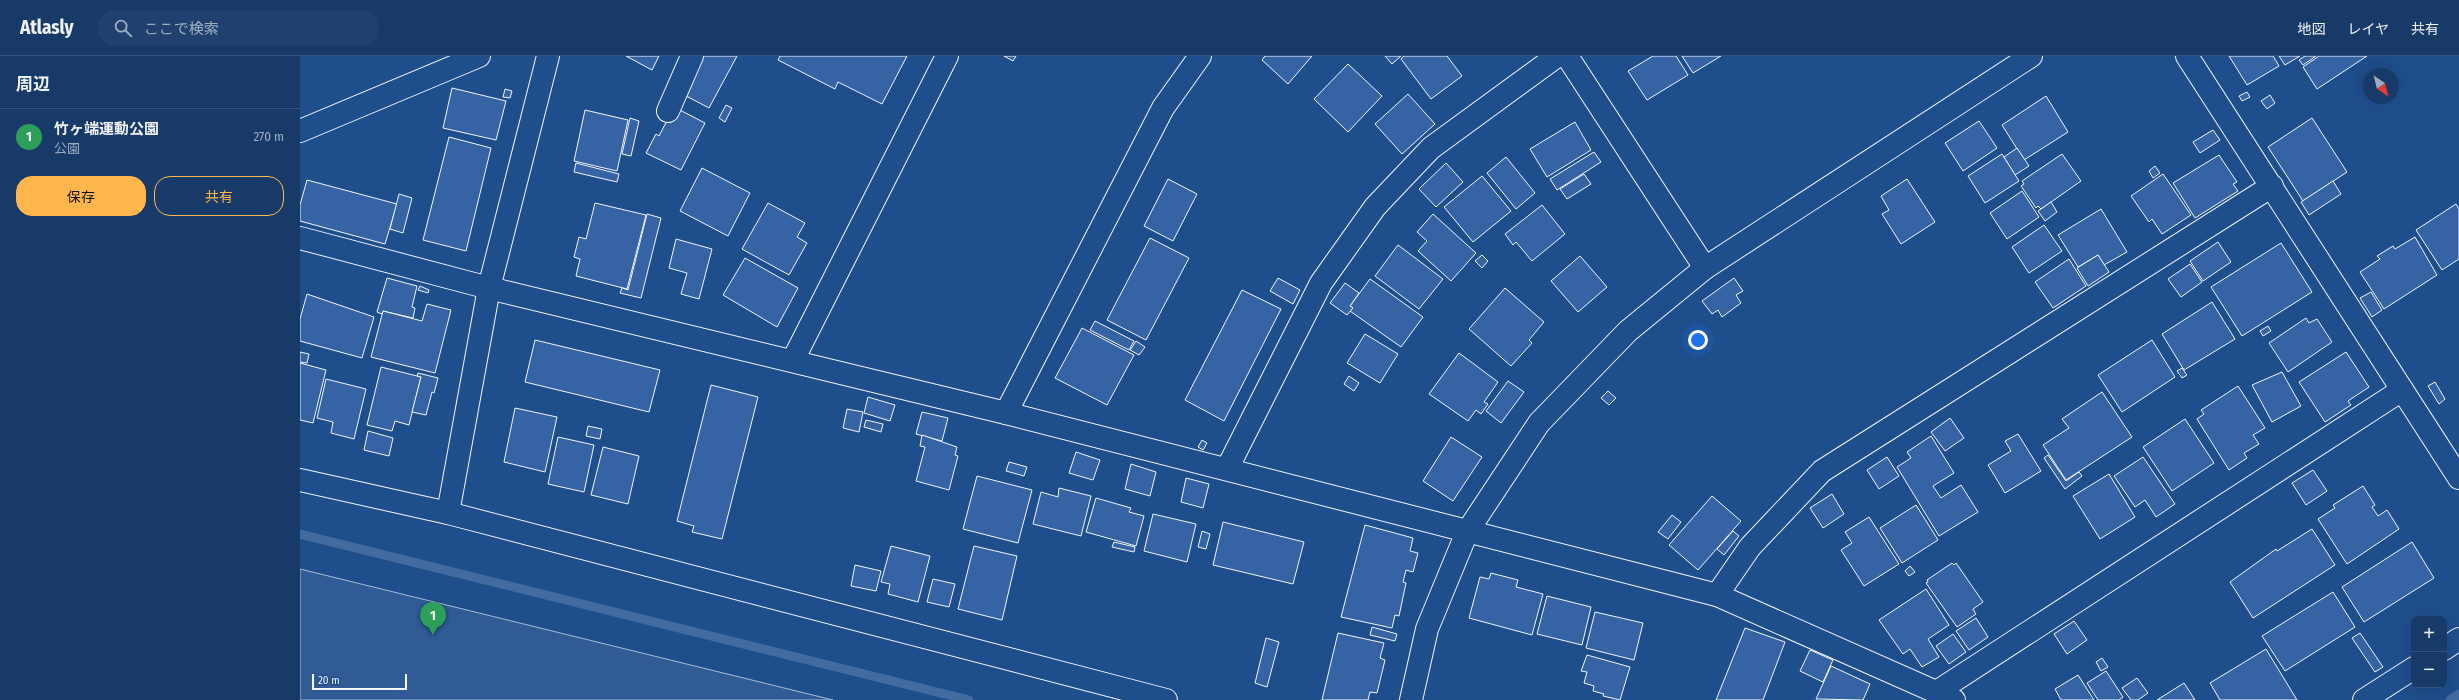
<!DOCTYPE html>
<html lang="ja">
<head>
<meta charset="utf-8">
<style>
	body { margin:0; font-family:"Fira Sans Condensed","Noto Sans JP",sans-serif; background:#20416f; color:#f1f3f6 }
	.controls { position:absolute; right:12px; bottom:12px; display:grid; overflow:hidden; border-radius:8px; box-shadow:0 4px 16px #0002 }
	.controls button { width:36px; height:36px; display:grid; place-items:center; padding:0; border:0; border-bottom:1px solid #36547d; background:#173a69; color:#f1f3f6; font:20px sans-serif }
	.compass { position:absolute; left:2063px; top:12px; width:36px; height:36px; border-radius:50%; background:#173a69; box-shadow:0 4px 16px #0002; rotate:145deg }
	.scale { position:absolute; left:12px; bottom:10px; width:95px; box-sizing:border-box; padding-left:4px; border:2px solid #f2f6ff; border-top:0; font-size:11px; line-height:14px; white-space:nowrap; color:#f2f6ff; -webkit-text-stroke:3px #1f4e8c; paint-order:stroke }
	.you { position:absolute; left:1398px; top:284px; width:14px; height:14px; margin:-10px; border:3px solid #fff; border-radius:50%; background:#1a73e8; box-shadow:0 0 0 6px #1a73e833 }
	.badge { display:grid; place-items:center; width:26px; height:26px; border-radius:50%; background:#ffb74d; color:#fff; font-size:13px; font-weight:700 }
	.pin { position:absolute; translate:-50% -33px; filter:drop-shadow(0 1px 2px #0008) }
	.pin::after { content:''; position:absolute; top:21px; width:14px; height:12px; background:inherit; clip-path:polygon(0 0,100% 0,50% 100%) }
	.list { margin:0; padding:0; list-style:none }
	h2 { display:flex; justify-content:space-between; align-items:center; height:52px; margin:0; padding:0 16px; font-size:17px }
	h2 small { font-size:13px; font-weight:400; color:#9eadc0 }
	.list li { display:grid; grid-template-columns:26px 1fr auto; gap:12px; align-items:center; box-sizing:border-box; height:56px; padding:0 16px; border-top:1px solid #36547d }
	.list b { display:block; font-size:15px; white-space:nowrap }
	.list p { margin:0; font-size:13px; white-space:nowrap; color:#9eadc0 }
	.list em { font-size:13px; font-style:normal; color:#9eadc0 }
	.actions { display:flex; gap:8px; padding:12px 16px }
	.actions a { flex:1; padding:9px 0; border:1px solid #ffb74d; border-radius:16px; text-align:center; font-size:14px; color:#ffb74d }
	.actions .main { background:#ffb74d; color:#111 }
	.icon { flex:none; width:22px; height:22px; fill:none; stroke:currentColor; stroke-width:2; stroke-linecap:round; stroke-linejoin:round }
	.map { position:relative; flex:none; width:2159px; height:644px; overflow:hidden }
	header { display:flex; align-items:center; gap:24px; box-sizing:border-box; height:56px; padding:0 20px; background:#173a69; border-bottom:1px solid #36547d }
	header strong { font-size:19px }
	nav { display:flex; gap:22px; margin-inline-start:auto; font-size:14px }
	.search { width:280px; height:36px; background:#20416f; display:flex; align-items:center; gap:10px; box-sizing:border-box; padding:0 14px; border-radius:16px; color:#9eadc0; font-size:15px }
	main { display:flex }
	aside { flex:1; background:#173a69 }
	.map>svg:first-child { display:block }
	.built { fill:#305b95; stroke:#a8bbd7 }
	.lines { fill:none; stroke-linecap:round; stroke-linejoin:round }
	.stream { stroke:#446ba0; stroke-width:9 }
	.building { fill:#3563a3; stroke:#f2f6ff }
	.minor-casing { stroke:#f2f6ff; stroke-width:24 }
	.minor { stroke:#1f4e8c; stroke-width:22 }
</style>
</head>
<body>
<header>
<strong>Atlasly</strong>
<div class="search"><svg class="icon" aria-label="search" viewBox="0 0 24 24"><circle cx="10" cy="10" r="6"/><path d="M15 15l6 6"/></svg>ここで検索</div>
<nav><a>地図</a><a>レイヤ</a><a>共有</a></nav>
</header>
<main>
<aside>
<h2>周辺<small></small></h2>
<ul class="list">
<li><span class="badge" style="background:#2e9e5b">1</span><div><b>竹ヶ端運動公園</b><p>公園</p></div><em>270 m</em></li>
</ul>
<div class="actions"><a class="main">保存</a><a>共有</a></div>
</aside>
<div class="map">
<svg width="2159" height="644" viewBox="0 0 2159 644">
	<rect width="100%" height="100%" fill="#1f4e8c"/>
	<path class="built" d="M 0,513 L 533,644 L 0,644 Z"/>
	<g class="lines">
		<g class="stream">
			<path d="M 0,478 L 669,644"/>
			<path d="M 2150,644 L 2159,638"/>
		</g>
	</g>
	<g class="building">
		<path d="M 326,0 L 359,0 L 352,14 Z"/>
		<path d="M 392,0 L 437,0 L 409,52 L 373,33 Z"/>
		<path d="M 480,0 L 607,0 L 582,48 L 538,26 L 535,33 L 478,4 Z"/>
		<path d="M 704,0 L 716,0 L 713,5 Z"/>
		<path d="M 965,0 L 1012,0 L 988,28 L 962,4 Z"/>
		<path d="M 1085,0 L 1101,0 L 1092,8 Z"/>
		<path d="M 1104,0 L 1147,0 L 1162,20 L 1131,43 L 1101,3 Z"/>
		<path d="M 1353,0 L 1376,0 L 1388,19 L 1347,44 L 1328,15 Z"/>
		<path d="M 1382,0 L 1421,0 L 1393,17 Z"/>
		<path d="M 1929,0 L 1973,0 L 1979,10 L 1947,29 Z"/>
		<path d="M 1979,0 L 2000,0 L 1985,9 Z"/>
		<path d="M 2005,0 L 2016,0 L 2003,9 L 1999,4 Z"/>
		<path d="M 2019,0 L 2067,0 L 2017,33 L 2003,11 Z"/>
		<path d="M 1048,8 L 1082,40 L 1048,76 L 1014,43 Z"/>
		<path d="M 152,32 L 206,45 L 196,84 L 143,72 Z"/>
		<path d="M 205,33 L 212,35 L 210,42 L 203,41 Z"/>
		<path d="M 1947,36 L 1950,41 L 1942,45 L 1939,40 Z"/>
		<path d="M 1108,38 L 1135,68 L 1102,98 L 1075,68 Z"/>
		<path d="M 1970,39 L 1975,47 L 1967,53 L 1961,45 Z"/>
		<path d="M 1746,40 L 1768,76 L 1724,104 L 1702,69 Z"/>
		<path d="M 426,49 L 432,52 L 425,66 L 419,62 Z"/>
		<path d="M 374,51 L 405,67 L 381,114 L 346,97 L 356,78 L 359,80 Z"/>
		<path d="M 285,54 L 328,64 L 317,115 L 274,105 Z"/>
		<path d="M 330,62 L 339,65 L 331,100 L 322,98 Z"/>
		<path d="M 2012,62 L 2047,116 L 2003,145 L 1968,91 Z"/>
		<path d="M 1679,65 L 1697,92 L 1663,115 L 1645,87 Z"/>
		<path d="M 1275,66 L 1291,94 L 1247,121 L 1230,93 Z"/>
		<path d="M 1913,74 L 1920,84 L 1900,97 L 1893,86 Z"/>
		<path d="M 149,81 L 191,92 L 166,195 L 123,184 Z"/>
		<path d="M 1717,92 L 1729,110 L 1715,119 L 1704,101 Z"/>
		<path d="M 1294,96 L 1301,106 L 1257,134 L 1250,123 Z"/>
		<path d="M 1702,98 L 1719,125 L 1685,147 L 1668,120 Z"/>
		<path d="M 1762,98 L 1781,125 L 1741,153 L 1738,150 L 1736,152 L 1721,130 L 1724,128 L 1722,125 Z"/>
		<path d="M 1919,99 L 1937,126 L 1933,128 L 1938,135 L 1895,162 L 1873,127 Z"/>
		<path d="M 1206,101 L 1235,137 L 1216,153 L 1187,117 Z"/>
		<path d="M 276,107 L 319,118 L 317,126 L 274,116 Z"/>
		<path d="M 1146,107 L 1163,126 L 1136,151 L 1119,133 Z"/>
		<path d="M 1855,110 L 1860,117 L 1853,122 L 1849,115 Z"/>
		<path d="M 402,112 L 450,137 L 428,180 L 380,155 Z"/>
		<path d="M 1284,118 L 1291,128 L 1267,143 L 1260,133 Z"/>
		<path d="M 1863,118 L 1891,159 L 1862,178 L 1852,163 L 1849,166 L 1831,140 Z"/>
		<path d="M 1182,120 L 1211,155 L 1173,186 L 1144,151 Z"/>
		<path d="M 868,123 L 897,138 L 873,185 L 844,170 Z"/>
		<path d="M 1607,123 L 1635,166 L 1601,188 L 1582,158 L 1589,154 L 1581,140 Z"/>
		<path d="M 7,124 L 97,148 L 85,188 L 0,165 L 0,149 Z"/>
		<path d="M 2033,125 L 2041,138 L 2009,159 L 2001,146 Z"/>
		<path d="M 1722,135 L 1739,161 L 1707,183 L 1690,157 Z"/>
		<path d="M 99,138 L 112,142 L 103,177 L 90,173 Z"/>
		<path d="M 1751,146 L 1757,156 L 1745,165 L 1738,155 Z"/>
		<path d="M 295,147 L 346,159 L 327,233 L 276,220 L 280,203 L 274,201 L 279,181 L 286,183 Z"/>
		<path d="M 468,147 L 505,167 L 497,181 L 507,187 L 489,219 L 442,193 Z"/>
		<path d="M 2156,148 L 2159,153 L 2159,203 L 2142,214 L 2116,174 Z"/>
		<path d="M 1242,149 L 1265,178 L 1232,205 L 1216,186 L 1213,189 L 1205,178 Z"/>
		<path d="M 1801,153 L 1827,196 L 1804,209 L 1798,199 L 1778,211 L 1758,179 Z"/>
		<path d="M 347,158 L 361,162 L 341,242 L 320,237 L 322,232 L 328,234 Z"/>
		<path d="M 1133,158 L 1176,197 L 1151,225 L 1118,195 L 1127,185 L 1117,176 Z"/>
		<path d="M 1744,169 L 1762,195 L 1729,217 L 1712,191 Z"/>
		<path d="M 2115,181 L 2137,219 L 2084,253 L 2060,216 L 2080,203 L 2077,200 L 2093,190 L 2095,193 Z"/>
		<path d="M 850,182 L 889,202 L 846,284 L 807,264 Z"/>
		<path d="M 376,183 L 412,193 L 399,243 L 381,238 L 387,217 L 369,212 Z"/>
		<path d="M 1918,186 L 1931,206 L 1903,225 L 1890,205 Z"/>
		<path d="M 1981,187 L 2012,236 L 1942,280 L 1911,231 Z"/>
		<path d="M 1098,189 L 1143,223 L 1119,253 L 1075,220 Z"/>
		<path d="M 1182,199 L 1188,205 L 1182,212 L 1175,205 Z"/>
		<path d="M 1798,199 L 1809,216 L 1788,230 L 1777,212 Z"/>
		<path d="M 1280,200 L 1307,231 L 1278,256 L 1251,225 Z"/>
		<path d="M 445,202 L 498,232 L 477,271 L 423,239 Z"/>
		<path d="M 1769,203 L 1786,230 L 1753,252 L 1735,226 Z"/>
		<path d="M 1890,208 L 1902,226 L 1881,241 L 1868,223 Z"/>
		<path d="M 87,222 L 117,230 L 112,251 L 115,252 L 113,262 L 83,255 L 82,258 L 77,256 Z"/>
		<path d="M 978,222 L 1000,234 L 993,248 L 970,235 Z"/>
		<path d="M 1434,222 L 1443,235 L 1436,239 L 1441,247 L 1422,261 L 1418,254 L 1412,258 L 1402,245 Z"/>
		<path d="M 1070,223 L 1123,261 L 1101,291 L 1050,255 L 1053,252 L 1050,250 Z"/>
		<path d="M 1045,227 L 1059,237 L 1050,250 L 1053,252 L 1047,259 L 1030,247 Z"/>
		<path d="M 120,230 L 129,234 L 128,237 L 118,234 Z"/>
		<path d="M 1205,232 L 1244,266 L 1229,284 L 1232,287 L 1211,310 L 1169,273 Z"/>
		<path d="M 942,234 L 981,253 L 924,365 L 885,344 Z"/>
		<path d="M 2071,236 L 2082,254 L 2072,261 L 2060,242 Z"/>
		<path d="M 7,238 L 74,261 L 62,302 L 0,285 L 0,263 Z"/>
		<path d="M 1912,246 L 1935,283 L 1884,314 L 1862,278 Z"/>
		<path d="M 127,248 L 151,254 L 135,317 L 71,301 L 83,255 L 122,265 Z"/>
		<path d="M 2006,262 L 2009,267 L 2017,263 L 2032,286 L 1988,316 L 1969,287 Z"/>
		<path d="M 795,265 L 834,285 L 829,294 L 790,274 Z"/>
		<path d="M 1968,270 L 1971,275 L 1963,280 L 1960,275 Z"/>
		<path d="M 782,272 L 834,299 L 807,349 L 755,322 Z"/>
		<path d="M 1065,278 L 1098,298 L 1080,327 L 1047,307 Z"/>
		<path d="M 235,284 L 360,314 L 349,356 L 225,326 Z"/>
		<path d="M 1852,284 L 1875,321 L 1822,356 L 1798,319 Z"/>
		<path d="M 836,285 L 845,291 L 839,299 L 830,294 Z"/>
		<path d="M 0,296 L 9,298 L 7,307 L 0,306 Z"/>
		<path d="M 2046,296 L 2069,331 L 2048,345 L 2051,349 L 2025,366 L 1999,326 Z"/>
		<path d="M 1159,297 L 1198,326 L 1184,346 L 1188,348 L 1181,358 L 1176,354 L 1168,365 L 1129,338 Z"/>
		<path d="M 0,307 L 26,314 L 13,367 L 0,364 Z"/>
		<path d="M 81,311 L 121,321 L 109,369 L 95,365 L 92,375 L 67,369 Z"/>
		<path d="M 1882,312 L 1887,319 L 1882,322 L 1877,315 Z"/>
		<path d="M 1982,316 L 2001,350 L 1972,366 L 1952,329 Z"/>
		<path d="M 118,317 L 138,322 L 134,337 L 132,336 L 126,359 L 112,356 L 121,321 L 117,320 Z"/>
		<path d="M 1049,320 L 1059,327 L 1054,335 L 1044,328 Z"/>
		<path d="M 26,323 L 66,333 L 54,383 L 31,377 L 33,366 L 17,362 Z"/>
		<path d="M 1208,325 L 1224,336 L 1201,367 L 1186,355 Z"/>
		<path d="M 2135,326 L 2145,343 L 2139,348 L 2128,330 Z"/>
		<path d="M 411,329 L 458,341 L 422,483 L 392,476 L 394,470 L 377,465 Z"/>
		<path d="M 1938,330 L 1965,372 L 1953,379 L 1959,388 L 1944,397 L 1947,402 L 1929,414 L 1897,363 L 1904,358 L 1901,354 Z"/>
		<path d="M 1308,335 L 1316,342 L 1309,349 L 1301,342 Z"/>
		<path d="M 1802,336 L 1832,381 L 1766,424 L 1743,389 L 1769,372 L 1762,363 Z"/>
		<path d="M 568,341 L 595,349 L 590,365 L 564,357 Z"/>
		<path d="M 215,352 L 257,361 L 245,416 L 204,406 Z"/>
		<path d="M 547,353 L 563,356 L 559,376 L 543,372 Z"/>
		<path d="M 622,356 L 648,362 L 642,385 L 616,378 Z"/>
		<path d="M 1650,362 L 1664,382 L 1645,395 L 1631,376 Z"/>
		<path d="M 1885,363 L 1914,407 L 1872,435 L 1843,391 Z"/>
		<path d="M 566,364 L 583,368 L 581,376 L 564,371 Z"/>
		<path d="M 288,370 L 302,373 L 300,383 L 286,380 Z"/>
		<path d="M 68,375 L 93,382 L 89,400 L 64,394 Z"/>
		<path d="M 1718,378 L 1741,415 L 1705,437 L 1688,409 L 1711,395 L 1705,385 Z"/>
		<path d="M 622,379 L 657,391 L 655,399 L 658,400 L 649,434 L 616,425 L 625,391 L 620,390 Z"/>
		<path d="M 1631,380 L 1654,417 L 1633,430 L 1641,442 L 1661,429 L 1678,456 L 1639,480 L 1597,411 L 1611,402 L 1607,396 Z"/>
		<path d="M 258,381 L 294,389 L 284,436 L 248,428 Z"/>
		<path d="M 1151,381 L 1182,401 L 1153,445 L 1123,425 Z"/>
		<path d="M 902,384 L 907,387 L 903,394 L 898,391 Z"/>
		<path d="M 303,391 L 339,400 L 328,448 L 291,439 Z"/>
		<path d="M 776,396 L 800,404 L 793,424 L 769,417 Z"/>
		<path d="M 1748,399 L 1766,425 L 1779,416 L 1782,420 L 1765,433 L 1744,402 Z"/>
		<path d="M 1587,401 L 1599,420 L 1579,433 L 1567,414 Z"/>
		<path d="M 1843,401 L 1875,448 L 1856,461 L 1845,444 L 1835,451 L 1814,420 Z"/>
		<path d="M 709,406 L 727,411 L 724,420 L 706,415 Z"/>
		<path d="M 831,408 L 856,416 L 850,440 L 825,433 Z"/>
		<path d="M 2013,414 L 2027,435 L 2006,449 L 1992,427 Z"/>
		<path d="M 1809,418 L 1835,461 L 1800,483 L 1773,440 Z"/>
		<path d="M 677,420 L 732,434 L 718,487 L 663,473 Z"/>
		<path d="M 886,422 L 909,428 L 903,452 L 881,446 Z"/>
		<path d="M 2063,430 L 2075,449 L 2072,451 L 2078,460 L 2087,454 L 2099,473 L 2047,508 L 2018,463 L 2035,452 L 2033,449 Z"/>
		<path d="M 759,432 L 791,440 L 781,480 L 733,468 L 741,436 L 758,441 Z"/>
		<path d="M 1532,438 L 1544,458 L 1523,472 L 1510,452 Z"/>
		<path d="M 1412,440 L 1441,465 L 1398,514 L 1369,489 Z"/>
		<path d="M 796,442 L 831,452 L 829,456 L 844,460 L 836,490 L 786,476 Z"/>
		<path d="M 1616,449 L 1638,484 L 1602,507 L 1580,472 Z"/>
		<path d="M 853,458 L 896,468 L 887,506 L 844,495 Z"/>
		<path d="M 1372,459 L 1381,466 L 1368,483 L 1358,476 Z"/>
		<path d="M 1569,461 L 1599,508 L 1564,530 L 1541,494 L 1552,487 L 1545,476 Z"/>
		<path d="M 923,466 L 1004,486 L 993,528 L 913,509 Z"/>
		<path d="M 1065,469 L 1113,482 L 1110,495 L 1118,497 L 1113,516 L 1106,514 L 1103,526 L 1106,527 L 1099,560 L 1095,559 L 1092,572 L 1041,561 Z"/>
		<path d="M 2012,473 L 2035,509 L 1953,562 L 1930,526 L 1976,493 L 1977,495 Z"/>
		<path d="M 902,475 L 910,478 L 906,493 L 898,491 Z"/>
		<path d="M 1433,475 L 1439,480 L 1424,499 L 1417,493 Z"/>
		<path d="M 814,486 L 835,491 L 834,496 L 812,491 Z"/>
		<path d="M 2112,486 L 2134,522 L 2064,566 L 2042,531 Z"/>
		<path d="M 591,490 L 630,500 L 618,546 L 588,538 L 590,528 L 581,526 Z"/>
		<path d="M 674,490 L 717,500 L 702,564 L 658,553 Z"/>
		<path d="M 1652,507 L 1654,509 L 1656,507 L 1683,546 L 1673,553 L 1676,558 L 1657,571 L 1626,527 L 1628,526 L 1627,524 Z"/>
		<path d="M 555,509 L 581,515 L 576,535 L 551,530 Z"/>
		<path d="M 1610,510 L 1615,516 L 1609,520 L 1605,515 Z"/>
		<path d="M 1191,517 L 1218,524 L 1216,531 L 1243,538 L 1232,579 L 1169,562 L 1180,521 L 1189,523 Z"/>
		<path d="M 633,523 L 655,528 L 649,551 L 627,546 Z"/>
		<path d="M 1626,533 L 1649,569 L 1628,583 L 1639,601 L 1622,611 L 1610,593 L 1603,598 L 1579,564 Z"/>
		<path d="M 2033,536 L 2055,571 L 1985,615 L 1962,580 Z"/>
		<path d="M 1247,540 L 1291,551 L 1282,589 L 1237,578 Z"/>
		<path d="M 1295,556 L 1343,567 L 1334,604 L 1286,592 Z"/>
		<path d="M 1676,562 L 1688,581 L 1669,594 L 1656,575 Z"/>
		<path d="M 1774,565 L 1787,584 L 1767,598 L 1754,578 Z"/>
		<path d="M 1072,571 L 1097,578 L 1095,585 L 1070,579 Z"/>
		<path d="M 1445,572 L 1485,586 L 1463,644 L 1416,644 Z"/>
		<path d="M 1038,577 L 1084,587 L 1080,602 L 1085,604 L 1077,637 L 1070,636 L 1068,644 L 1022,644 Z"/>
		<path d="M 2060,577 L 2083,611 L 2075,616 L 2052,582 Z"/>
		<path d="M 1653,578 L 1666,596 L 1649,608 L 1636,590 Z"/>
		<path d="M 966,582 L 979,586 L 967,631 L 955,627 Z"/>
		<path d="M 1966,593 L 1997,644 L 1920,644 L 1910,627 Z"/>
		<path d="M 1510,594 L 1533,604 L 1523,626 L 1500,615 Z"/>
		<path d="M 1287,599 L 1330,611 L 1320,644 L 1303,640 L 1304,638 L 1293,635 L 1294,630 L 1284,627 L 1287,616 L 1281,615 Z"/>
		<path d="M 1802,602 L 1808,611 L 1801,615 L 1796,606 Z"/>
		<path d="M 1531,610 L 1570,628 L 1563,644 L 1516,643 Z"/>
		<path d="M 1806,615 L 1823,641 L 1819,644 L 1798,644 L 1787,627 Z"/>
		<path d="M 1778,619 L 1794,644 L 1761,644 L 1755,633 Z"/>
		<path d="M 1837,622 L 1848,637 L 1838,644 L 1831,644 L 1822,632 Z"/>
		<path d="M 1884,627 L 1895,644 L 1857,644 Z"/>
	</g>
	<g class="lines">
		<g class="minor-casing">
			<g id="minor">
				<path d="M 1267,0 L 1405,212"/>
				<path d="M 1887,0 L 2159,422"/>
				<path d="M 368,55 L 392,0"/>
				<path d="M 0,75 L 179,0"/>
				<path d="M 0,182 L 189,232 L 706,357 L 1417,539 L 1654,644"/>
				<path d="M 493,304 L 647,0"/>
				<path d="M 706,357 L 863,52 L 900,0"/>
				<path d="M 927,413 L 1021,227 L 1075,151 L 1131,92 L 1257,0"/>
				<path d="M 0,424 L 148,457 L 866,644"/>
				<path d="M 148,457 L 189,232 L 248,0"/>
				<path d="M 1417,539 L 1450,491 L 1522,415 L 1972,130"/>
				<path d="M 2144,593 L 2159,583"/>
				<path d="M 1638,635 L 2102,334"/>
				<path d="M 1111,644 L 1127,573 L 1167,476 L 1239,367 L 1328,275 L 1405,212 L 1731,0"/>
				<path d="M 2064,644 L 2114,612"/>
			</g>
		</g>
		<use href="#minor" class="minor"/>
	</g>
</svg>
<div class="controls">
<button>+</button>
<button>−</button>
</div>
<svg class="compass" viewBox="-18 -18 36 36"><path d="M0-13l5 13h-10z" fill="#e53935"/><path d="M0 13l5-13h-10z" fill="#9eadc0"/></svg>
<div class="scale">20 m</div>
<div class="you"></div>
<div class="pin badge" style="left:133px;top:579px;background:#2e9e5b">1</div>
</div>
</main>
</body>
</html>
